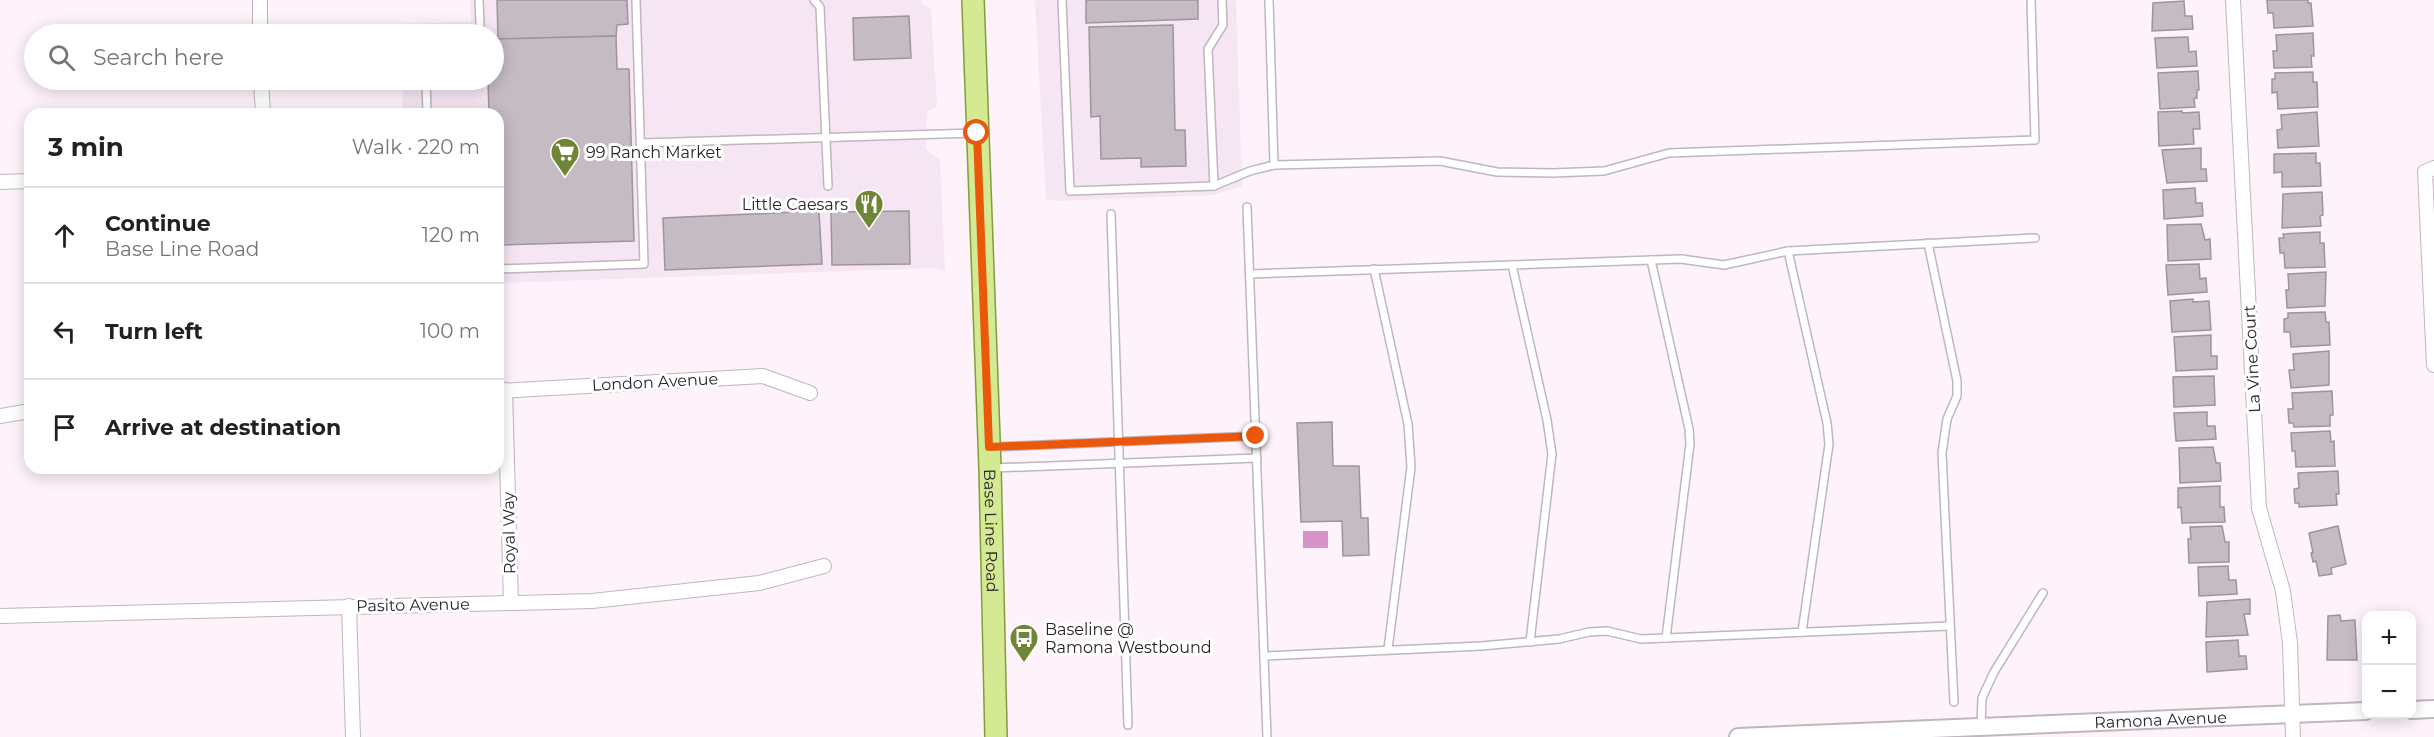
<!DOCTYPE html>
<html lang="en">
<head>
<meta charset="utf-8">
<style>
	body { margin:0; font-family:Montserrat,sans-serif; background:#f2f2f2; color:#202124 }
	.controls { position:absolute; right:18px; bottom:18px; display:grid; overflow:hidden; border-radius:12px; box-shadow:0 3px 15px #0003 }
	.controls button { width:54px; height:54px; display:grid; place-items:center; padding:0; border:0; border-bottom:2px solid #e0e0e0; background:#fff; color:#202124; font:30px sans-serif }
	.stop { position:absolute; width:18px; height:18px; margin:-14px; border:4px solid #ea580c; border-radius:50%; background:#fff }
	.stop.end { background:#ea580c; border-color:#fff; box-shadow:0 2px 6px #0008 }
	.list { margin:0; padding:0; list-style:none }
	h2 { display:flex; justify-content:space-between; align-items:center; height:78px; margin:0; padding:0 24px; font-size:26px }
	h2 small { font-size:20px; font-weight:400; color:#757577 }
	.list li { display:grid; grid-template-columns:39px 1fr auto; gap:18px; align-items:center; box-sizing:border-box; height:96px; padding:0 24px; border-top:2px solid #e0e0e0 }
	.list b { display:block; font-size:22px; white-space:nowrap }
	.list p { margin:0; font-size:20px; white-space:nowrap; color:#757577 }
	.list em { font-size:20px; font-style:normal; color:#757577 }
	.icon { flex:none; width:33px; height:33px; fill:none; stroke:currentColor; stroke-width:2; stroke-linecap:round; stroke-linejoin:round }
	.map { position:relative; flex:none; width:2434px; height:737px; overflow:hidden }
	.search { position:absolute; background:#fff; box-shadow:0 3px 15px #0003; left:24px; top:24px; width:480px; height:66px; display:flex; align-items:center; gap:15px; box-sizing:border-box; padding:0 21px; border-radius:33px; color:#757577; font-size:22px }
	.panel { position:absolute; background:#fff; box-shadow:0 3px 15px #0003; left:24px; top:108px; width:480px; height:366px; border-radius:18px }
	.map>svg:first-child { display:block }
	.built { fill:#f6e5f2 }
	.water { fill:#d593c9 }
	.building { fill:#c5bbc3; stroke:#9e959c; stroke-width:1.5 }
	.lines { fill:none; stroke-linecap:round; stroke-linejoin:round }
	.service-casing { stroke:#c0b6be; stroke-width:10 }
	.minor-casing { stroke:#c0b6be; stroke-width:16 }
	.tertiary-casing { stroke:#c0b6be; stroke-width:20 }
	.primary-casing { stroke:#849c3d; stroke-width:24 }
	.service { stroke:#fff; stroke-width:7 }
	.minor { stroke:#fff; stroke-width:14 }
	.tertiary { stroke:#fff; stroke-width:16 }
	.primary { stroke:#d3ea92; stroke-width:21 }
	.route { stroke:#ea580c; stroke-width:8 }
	.labels { text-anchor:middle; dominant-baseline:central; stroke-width:6; stroke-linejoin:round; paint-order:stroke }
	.poi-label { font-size:16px; fill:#282427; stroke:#fff; text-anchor:start }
	.street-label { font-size:16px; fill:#282427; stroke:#fff }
</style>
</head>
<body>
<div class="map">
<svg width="2434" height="737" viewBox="0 0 2434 737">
	<rect width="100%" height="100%" fill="#fef3fb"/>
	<g class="built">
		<path d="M 470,0 L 922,0 L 922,4 L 931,9 L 937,106 L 927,112 L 926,149 L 940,160 L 945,271 L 933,268 L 498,283 L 498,114 L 403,114 L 402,80 L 494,80 L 494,34 L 401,34 L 400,24 L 471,22 Z"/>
		<path d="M 1035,0 L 1236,0 L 1242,186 L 1214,195 L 1056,201 L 1046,199 Z"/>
	</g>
	<rect class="water" x="1303" y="531" width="25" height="17"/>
	<g class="building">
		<path d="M 497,0 L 627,0 L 628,24 L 617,25 L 616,36 L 498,39 Z"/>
		<path d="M 1086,0 L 1198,0 L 1198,19 L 1086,23 Z"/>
		<path d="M 2267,0 L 2308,0 L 2308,3 L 2311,3 L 2313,26 L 2274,28 L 2273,13 L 2268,13 Z"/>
		<path d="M 2184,1 L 2185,16 L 2192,16 L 2193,29 L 2152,31 L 2153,3 Z"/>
		<path d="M 909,16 L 911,58 L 854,60 L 853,18 Z"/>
		<path d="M 1173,25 L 1175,130 L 1185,130 L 1186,166 L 1141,167 L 1141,158 L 1101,159 L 1100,116 L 1091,117 L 1089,27 Z"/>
		<path d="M 2313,33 L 2314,56 L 2311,56 L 2312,67 L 2274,68 L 2273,51 L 2277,51 L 2276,35 Z"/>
		<path d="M 616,36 L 617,69 L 629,69 L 634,241 L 498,245 L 498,114 L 489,114 L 488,80 L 494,80 L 494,39 Z"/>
		<path d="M 2188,37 L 2189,52 L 2196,51 L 2197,66 L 2157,68 L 2155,38 Z"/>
		<path d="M 2198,71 L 2199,90 L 2197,90 L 2197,98 L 2194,99 L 2195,107 L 2160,109 L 2158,73 Z"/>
		<path d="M 2313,72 L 2313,82 L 2317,82 L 2318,107 L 2278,109 L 2277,92 L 2272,93 L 2272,79 L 2275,79 L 2275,73 Z"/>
		<path d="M 2182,111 L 2182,113 L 2199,112 L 2200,129 L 2193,129 L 2194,144 L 2159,146 L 2158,112 Z"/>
		<path d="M 2317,112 L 2319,146 L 2278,148 L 2277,130 L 2282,129 L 2281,115 Z"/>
		<path d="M 2201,148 L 2201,169 L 2206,169 L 2207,181 L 2167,183 L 2162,150 Z"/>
		<path d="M 2316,153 L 2316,163 L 2320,163 L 2321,186 L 2282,187 L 2282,172 L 2274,173 L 2274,154 Z"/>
		<path d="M 2195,188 L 2196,203 L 2202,203 L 2203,216 L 2164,219 L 2163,190 Z"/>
		<path d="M 2322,192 L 2323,215 L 2320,216 L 2321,226 L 2282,228 L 2283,194 Z"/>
		<path d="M 819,211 L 822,264 L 665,270 L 663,218 Z"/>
		<path d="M 909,211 L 910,264 L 832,265 L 831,212 Z"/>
		<path d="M 2201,224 L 2205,240 L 2210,239 L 2211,259 L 2168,261 L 2167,225 Z"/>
		<path d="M 2320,232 L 2320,243 L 2324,243 L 2325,267 L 2285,268 L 2284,253 L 2280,253 L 2279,238 L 2284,238 L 2283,234 Z"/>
		<path d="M 2199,264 L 2200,279 L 2206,278 L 2207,292 L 2168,295 L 2166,265 Z"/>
		<path d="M 2326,272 L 2325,306 L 2287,308 L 2286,290 L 2289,290 L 2288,274 Z"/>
		<path d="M 2193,299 L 2193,302 L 2209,301 L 2211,330 L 2172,332 L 2170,301 Z"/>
		<path d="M 2325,312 L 2326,322 L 2329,322 L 2330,345 L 2291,347 L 2290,332 L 2284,332 L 2284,319 L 2288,318 L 2288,313 Z"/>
		<path d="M 2211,335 L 2211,356 L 2217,356 L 2217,369 L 2176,371 L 2174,337 Z"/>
		<path d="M 2329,351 L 2329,385 L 2291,388 L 2289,370 L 2294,370 L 2293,354 Z"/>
		<path d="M 2214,376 L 2215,405 L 2174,407 L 2173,377 Z"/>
		<path d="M 2332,391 L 2333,415 L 2330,415 L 2330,426 L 2294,427 L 2293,423 L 2289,423 L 2288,409 L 2293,409 L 2292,393 Z"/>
		<path d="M 2207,412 L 2207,426 L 2215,426 L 2216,439 L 2176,441 L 2174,413 Z"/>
		<path d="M 1332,422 L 1333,466 L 1359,466 L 1361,518 L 1368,518 L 1369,555 L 1343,556 L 1342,521 L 1301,522 L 1297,423 Z"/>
		<path d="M 2330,431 L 2331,442 L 2334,441 L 2335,466 L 2296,467 L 2295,451 L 2292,451 L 2291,433 Z"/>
		<path d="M 2213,447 L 2216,463 L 2220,463 L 2221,481 L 2180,483 L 2179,448 Z"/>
		<path d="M 2338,471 L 2339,494 L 2336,494 L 2337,505 L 2299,507 L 2299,503 L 2295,503 L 2294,489 L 2299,488 L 2298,473 Z"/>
		<path d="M 2220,486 L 2220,507 L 2224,507 L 2225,522 L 2182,523 L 2181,507 L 2178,508 L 2178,488 Z"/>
		<path d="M 2222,526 L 2225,542 L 2229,542 L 2229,562 L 2189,563 L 2188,539 L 2191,539 L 2190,527 Z"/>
		<path d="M 2338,526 L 2346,564 L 2331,568 L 2332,574 L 2319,576 L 2316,561 L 2313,562 L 2311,553 L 2313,553 L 2309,533 Z"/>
		<path d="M 2228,566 L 2229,580 L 2236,580 L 2237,594 L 2199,596 L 2198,567 Z"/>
		<path d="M 2250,599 L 2250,614 L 2244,614 L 2248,635 L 2206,637 L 2207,602 Z"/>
		<path d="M 2340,615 L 2341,621 L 2355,620 L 2357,660 L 2327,660 L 2328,616 Z"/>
		<path d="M 2238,640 L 2239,656 L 2246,656 L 2247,669 L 2207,672 L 2206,642 Z"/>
	</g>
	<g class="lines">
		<g class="service-casing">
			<g id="service">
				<path d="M 814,0 L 820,7 L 828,186"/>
				<path d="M 1062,0 L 1070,191 L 1214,186 L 1250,171 L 1274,165 L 1440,161 L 1497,172 L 1553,173 L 1604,171 L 1669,153 L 2035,140 L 2031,0"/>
				<path d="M 1269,0 L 1274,165"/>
				<path d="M 477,34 L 480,24 L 479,0"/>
				<path d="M 426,80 L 427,114"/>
				<path d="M 642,143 L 975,133"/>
				<path d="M 1214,186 L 1208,49 L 1223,25 L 1222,0"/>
				<path d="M 1247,207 L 1267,737"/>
				<path d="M 1111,214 L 1128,725"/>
				<path d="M 1928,243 L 1957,381 L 1957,396 L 1947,419 L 1942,453 L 1954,702"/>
				<path d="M 1788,251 L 1827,423 L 1829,444 L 1802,632"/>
				<path d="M 1651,260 L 1689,429 L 1690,444 L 1666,638"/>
				<path d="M 1512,265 L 1547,420 L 1552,454 L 1530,642"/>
				<path d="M 498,269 L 644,264 L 636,0"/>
				<path d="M 1374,269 L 1408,424 L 1411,467 L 1388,649"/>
				<path d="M 1250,274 L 1681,259 L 1724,265 L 1788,251 L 2035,238"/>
				<path d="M 992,447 L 1256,436"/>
				<path d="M 993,468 L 1257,458"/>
				<path d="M 1264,656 L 1481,646 L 1559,639 L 1589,632 L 1607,631 L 1641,639 L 1950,626"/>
				<path d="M 1981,727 L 1982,698 L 1994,672 L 2043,593"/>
			</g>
		</g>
		<g class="minor-casing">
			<g id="minor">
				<path d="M 260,0 L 260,34"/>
				<path d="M 2233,0 L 2259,508 L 2283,591 L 2290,643 L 2293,737"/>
				<path d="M 261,80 L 263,114"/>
				<path d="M 2434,168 L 2425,172 L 2434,365"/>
				<path d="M 0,182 L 30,181"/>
				<path d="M 505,390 L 511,603"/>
				<path d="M 498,391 L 763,376 L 810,393"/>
				<path d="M 0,416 L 30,411"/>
				<path d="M 349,606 L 353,737"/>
				<path d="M 0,616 L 592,601 L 759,583 L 824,566"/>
			</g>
		</g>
		<g class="tertiary-casing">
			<g id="tertiary">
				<path d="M 2412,710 L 2434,709"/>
				<path id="s1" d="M 1738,737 L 2366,711"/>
			</g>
		</g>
		<g class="primary-casing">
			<g id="primary">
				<path id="s2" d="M 973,0 L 990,468 L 996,737"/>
			</g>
		</g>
		<use href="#service" class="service"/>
		<use href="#minor" class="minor"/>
		<use href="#tertiary" class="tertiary"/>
		<use href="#primary" class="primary"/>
	</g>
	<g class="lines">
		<path class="route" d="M 977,133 L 989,447 L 1256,436"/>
	</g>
	<defs>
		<g id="supermarket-pin" transform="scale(1.5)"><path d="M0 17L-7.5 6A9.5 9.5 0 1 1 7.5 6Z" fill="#6f8537" stroke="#fff"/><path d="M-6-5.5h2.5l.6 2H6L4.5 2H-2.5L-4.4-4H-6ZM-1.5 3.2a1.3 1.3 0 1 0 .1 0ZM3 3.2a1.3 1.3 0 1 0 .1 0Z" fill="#fff"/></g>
		<g id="restaurant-pin" transform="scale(1.5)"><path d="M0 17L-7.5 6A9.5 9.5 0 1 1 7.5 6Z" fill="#6f8537" stroke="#fff"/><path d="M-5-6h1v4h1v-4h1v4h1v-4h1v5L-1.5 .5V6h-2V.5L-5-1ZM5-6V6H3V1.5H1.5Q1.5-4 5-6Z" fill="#fff"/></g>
		<g id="bus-pin" transform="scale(1.5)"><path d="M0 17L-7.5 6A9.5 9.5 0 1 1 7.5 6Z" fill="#6f8537" stroke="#fff"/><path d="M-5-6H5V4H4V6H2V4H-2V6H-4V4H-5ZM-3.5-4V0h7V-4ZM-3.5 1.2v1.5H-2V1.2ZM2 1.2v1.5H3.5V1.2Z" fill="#fff"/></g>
	</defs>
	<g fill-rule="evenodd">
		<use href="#supermarket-pin" x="565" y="152"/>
		<use href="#restaurant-pin" x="869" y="204"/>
		<use href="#bus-pin" x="1024" y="638"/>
	</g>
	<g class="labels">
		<g class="poi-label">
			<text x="586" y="152">99 Ranch Market</text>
			<text x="848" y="204" text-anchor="end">Little Caesars</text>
			<text x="1045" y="629">Baseline @<tspan x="1045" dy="18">Ramona Westbound</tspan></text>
		</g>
		<g class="street-label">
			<text transform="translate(2252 359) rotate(-93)">La Vine Court</text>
			<text transform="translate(655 382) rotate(-3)">London Avenue</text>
			<text stroke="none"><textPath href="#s2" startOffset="531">Base Line Road</textPath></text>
			<text transform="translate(509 533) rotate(-91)">Royal Way</text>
			<text transform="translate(413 605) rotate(-1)">Pasito Avenue</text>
			<text stroke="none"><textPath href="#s1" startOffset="423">Ramona Avenue</textPath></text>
		</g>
	</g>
</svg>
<div class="controls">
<button>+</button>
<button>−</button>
</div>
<div class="stop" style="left:977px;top:133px"></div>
<div class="stop end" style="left:1256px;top:436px"></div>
<div class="search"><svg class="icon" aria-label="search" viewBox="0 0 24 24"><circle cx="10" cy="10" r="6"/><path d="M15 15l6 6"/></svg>Search here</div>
<section class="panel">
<h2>3 min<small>Walk · 220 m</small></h2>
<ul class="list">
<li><svg class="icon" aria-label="ahead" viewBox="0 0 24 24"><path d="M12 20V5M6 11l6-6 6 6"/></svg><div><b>Continue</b><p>Base Line Road</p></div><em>120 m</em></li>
<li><svg class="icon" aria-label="left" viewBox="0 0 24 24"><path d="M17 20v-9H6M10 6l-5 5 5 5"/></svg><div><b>Turn left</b></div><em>100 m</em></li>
<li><svg class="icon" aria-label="arrive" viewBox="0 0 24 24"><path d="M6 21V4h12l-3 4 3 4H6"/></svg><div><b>Arrive at destination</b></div></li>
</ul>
</section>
</div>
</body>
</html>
